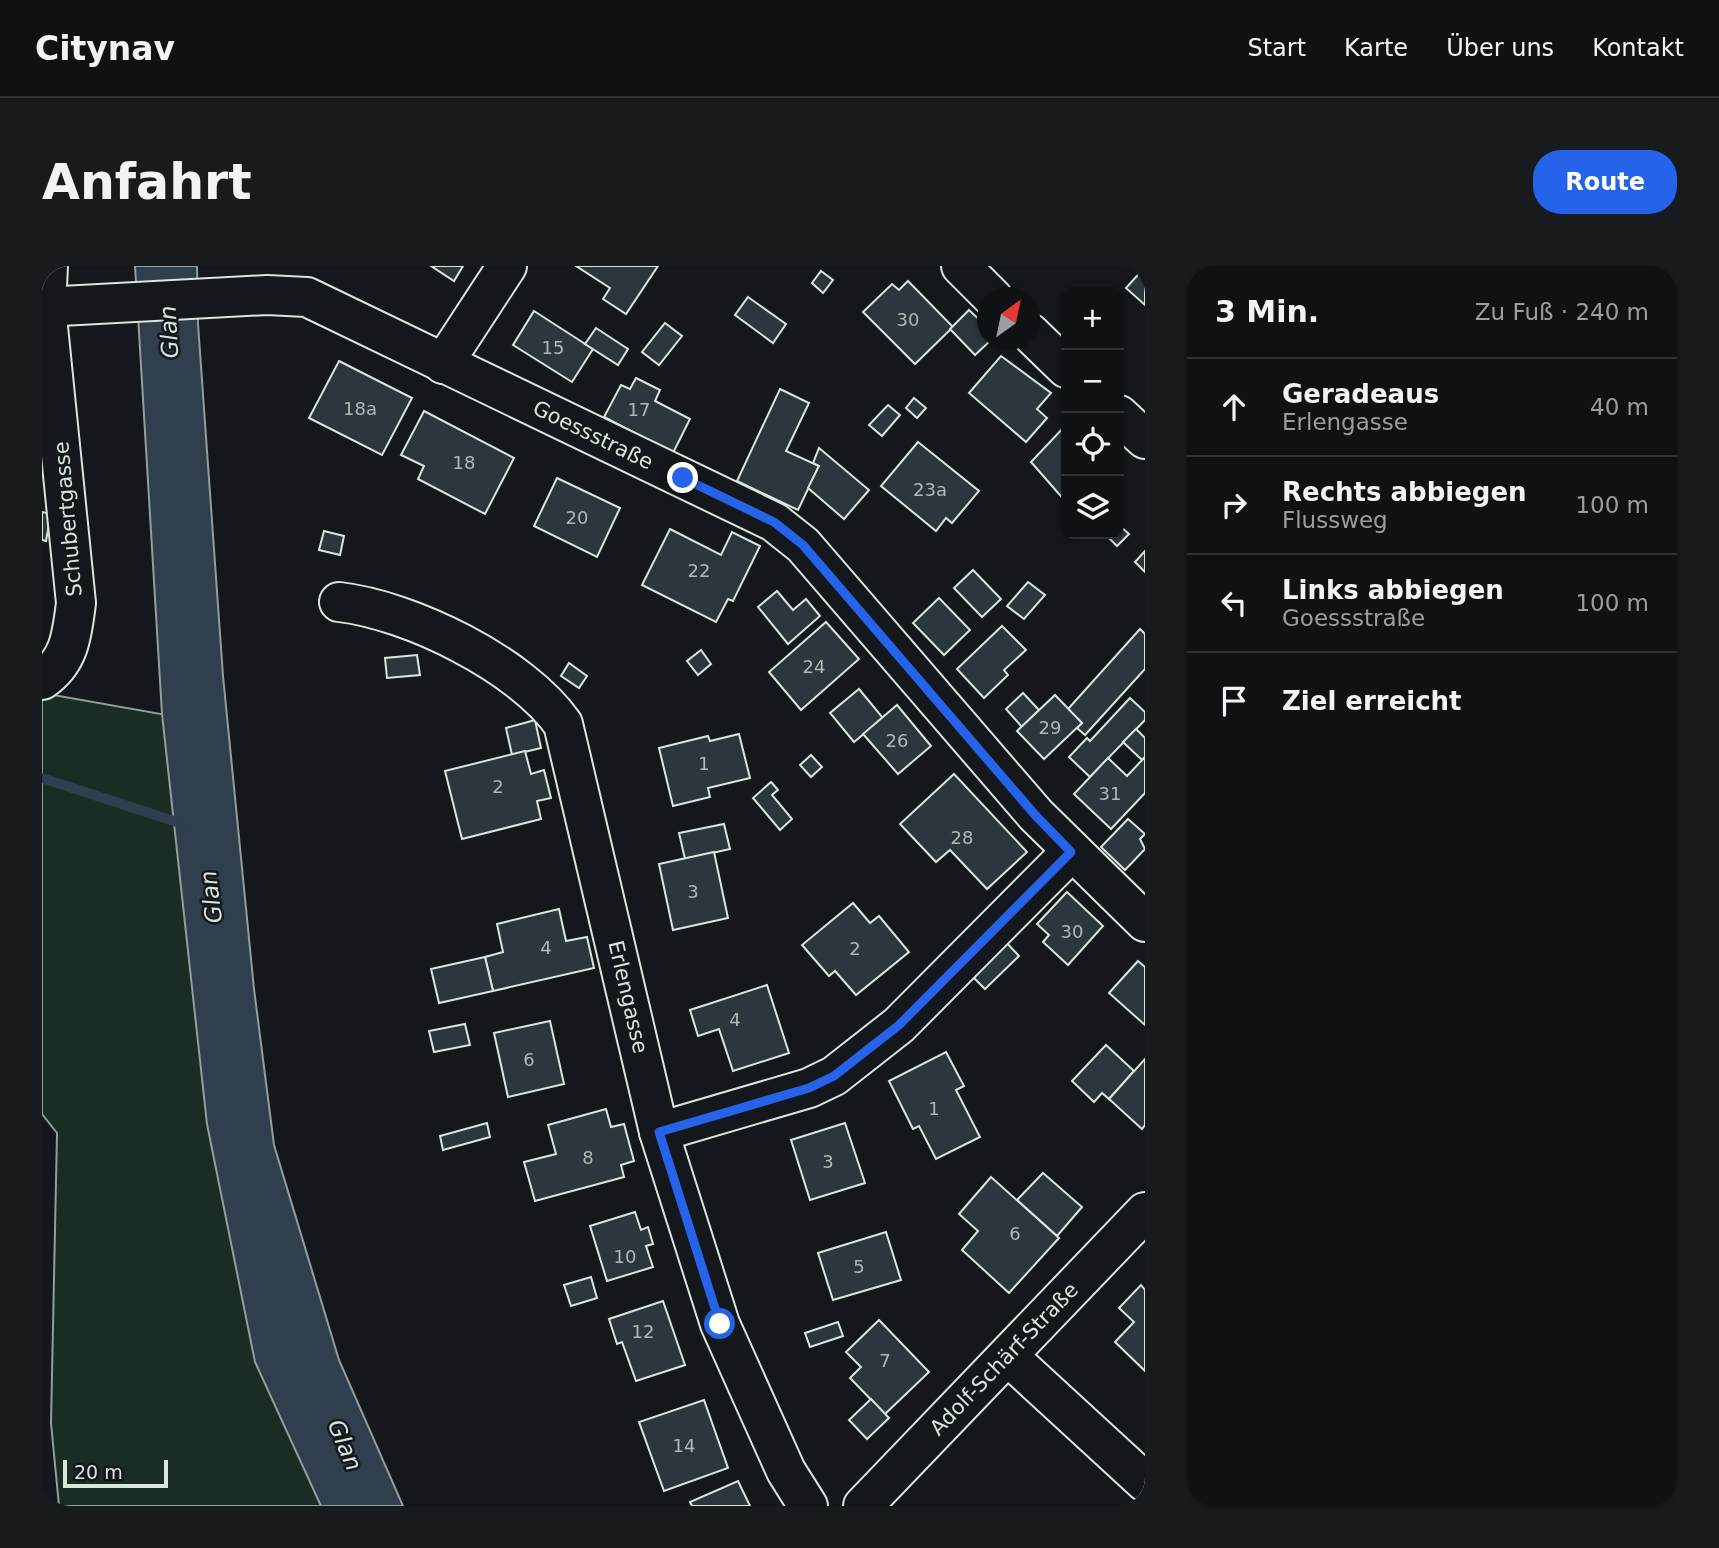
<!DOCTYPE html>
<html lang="de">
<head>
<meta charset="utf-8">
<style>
	body { margin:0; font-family:"DejaVu Sans",sans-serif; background:#181b1e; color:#f1f3f6 }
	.controls { position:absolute; right:21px; top:21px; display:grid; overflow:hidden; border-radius:14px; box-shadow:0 2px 5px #0004 }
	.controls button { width:63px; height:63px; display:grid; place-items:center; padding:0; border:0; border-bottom:2px solid #2f3234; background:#0f1215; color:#f1f3f6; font:35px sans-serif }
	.compass { position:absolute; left:935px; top:21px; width:63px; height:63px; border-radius:50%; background:#0f1215; box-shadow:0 2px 5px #0004; rotate:33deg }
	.scale { position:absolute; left:21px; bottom:18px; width:105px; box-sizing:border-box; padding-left:7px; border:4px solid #d8e6dc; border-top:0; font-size:19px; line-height:24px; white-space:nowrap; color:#d8e6dc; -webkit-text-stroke:5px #14181c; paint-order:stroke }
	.stop { position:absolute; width:21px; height:21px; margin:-16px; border:5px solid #2563eb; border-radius:50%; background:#fff }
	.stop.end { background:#2563eb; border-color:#fff; box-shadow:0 2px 7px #0008 }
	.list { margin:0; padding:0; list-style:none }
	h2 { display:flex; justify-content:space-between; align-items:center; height:91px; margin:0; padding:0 28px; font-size:30px }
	h2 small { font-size:23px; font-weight:400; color:#9b9ea0 }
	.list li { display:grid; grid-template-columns:46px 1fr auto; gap:21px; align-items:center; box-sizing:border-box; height:98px; padding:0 28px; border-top:2px solid #2f3234 }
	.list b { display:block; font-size:26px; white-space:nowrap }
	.list p { margin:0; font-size:23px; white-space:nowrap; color:#9b9ea0 }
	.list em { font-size:23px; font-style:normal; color:#9b9ea0 }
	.icon { flex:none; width:38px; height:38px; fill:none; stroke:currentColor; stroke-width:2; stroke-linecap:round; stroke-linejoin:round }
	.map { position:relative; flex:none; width:1103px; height:1240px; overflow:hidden; border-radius:28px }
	header { display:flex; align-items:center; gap:42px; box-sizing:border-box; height:98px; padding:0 35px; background:#0f1215; border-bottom:2px solid #2f3234 }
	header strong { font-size:33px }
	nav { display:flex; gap:38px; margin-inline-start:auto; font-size:24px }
	.intro { display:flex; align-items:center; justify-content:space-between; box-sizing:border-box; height:168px; padding:0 42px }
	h1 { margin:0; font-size:49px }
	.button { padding:18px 32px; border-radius:28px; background:#2563eb; color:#fff; font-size:24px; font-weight:700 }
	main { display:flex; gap:42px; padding:0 42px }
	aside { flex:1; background:#0f1215; border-radius:28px; box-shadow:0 2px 5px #0004 }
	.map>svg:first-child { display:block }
	.green { fill:#1a2d24; stroke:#939e99; stroke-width:2 }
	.water { fill:#2f3f4d; stroke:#939e99; stroke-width:2 }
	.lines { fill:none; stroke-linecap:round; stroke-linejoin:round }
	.stream { stroke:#2f3f4d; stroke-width:10 }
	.building { fill:#2c363c; stroke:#d8e6dc; stroke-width:2 }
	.minor-casing { stroke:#d8e6dc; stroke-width:42 }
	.minor { stroke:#14181c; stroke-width:38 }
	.route { stroke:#2563eb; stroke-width:9 }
	.labels { text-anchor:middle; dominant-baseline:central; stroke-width:5; stroke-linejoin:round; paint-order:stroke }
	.number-label { font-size:18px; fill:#adbab4 }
	.street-label { font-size:21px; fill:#d8e6dc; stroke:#14181c }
	.water-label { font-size:23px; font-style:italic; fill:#d8e6dc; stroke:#14181c }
</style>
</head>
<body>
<header>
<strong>Citynav</strong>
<nav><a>Start</a><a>Karte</a><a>Über uns</a><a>Kontakt</a></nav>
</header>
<div class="intro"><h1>Anfahrt</h1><a class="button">Route</a></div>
<main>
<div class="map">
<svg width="1103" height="1240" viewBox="0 0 1103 1240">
	<rect width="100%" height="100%" fill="#14181c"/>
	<path class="green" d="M 0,427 L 136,451 L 299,1240 L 17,1240 L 9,1157 L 15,867 L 0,848 Z"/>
	<path class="water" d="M 93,0 L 155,0 L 156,58 L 181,410 L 212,723 L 232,879 L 297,1094 L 361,1240 L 279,1240 L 213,1096 L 165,858 L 120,448 Z"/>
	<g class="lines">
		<path class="stream" d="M 0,512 L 144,559"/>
	</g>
	<g class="building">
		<path d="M 389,0 L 421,0 L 412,15 Z"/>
		<path d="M 534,0 L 616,0 L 584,48 L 561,33 L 568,22 Z"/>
		<path d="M 1103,1 L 1103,39 L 1084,22 Z"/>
		<path d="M 779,5 L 791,14 L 781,27 L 770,17 Z"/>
		<path d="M 866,15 L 911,61 L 873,98 L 821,46 L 850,18 L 857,24 Z"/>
		<path d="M 706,31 L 744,58 L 731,77 L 693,49 Z"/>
		<path d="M 927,44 L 946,62 L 946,74 L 949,74 L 933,89 L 908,63 Z"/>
		<path d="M 492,45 L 551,83 L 530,116 L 471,79 Z"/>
		<path d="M 623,57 L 640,70 L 617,99 L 600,86 Z"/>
		<path d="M 554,62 L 586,83 L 576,99 L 543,78 Z"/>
		<path d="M 959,90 L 1009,127 L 995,143 L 1005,152 L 984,176 L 927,127 Z"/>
		<path d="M 297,95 L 370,132 L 340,189 L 267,152 Z"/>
		<path d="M 594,112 L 618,124 L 613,135 L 648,153 L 631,187 L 562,151 L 579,119 L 588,123 Z"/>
		<path d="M 738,123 L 767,137 L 744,185 L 777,200 L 756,244 L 695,215 Z"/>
		<path d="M 872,132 L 884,142 L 875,152 L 864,142 Z"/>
		<path d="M 846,139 L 858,149 L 840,170 L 827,159 Z"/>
		<path d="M 382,145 L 472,192 L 443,248 L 376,213 L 382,200 L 359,189 Z"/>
		<path d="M 1023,160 L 1024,162 L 1024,236 L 989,196 Z"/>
		<path d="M 876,176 L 937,225 L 910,257 L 904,252 L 894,265 L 839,220 Z"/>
		<path d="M 777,182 L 827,224 L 802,253 L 766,222 L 777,200 L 771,197 Z"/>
		<path d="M 515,212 L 578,242 L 555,291 L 492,260 Z"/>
		<path d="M 0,246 L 9,248 L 4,275 L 0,274 Z"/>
		<path d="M 1077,259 L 1087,268 L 1075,280 L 1064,269 L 1077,268 Z"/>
		<path d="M 628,263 L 679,289 L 690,266 L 718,280 L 691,335 L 686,333 L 674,356 L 600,319 Z"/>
		<path d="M 282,265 L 302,270 L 298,289 L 277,284 Z"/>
		<path d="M 1103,285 L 1103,306 L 1093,296 Z"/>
		<path d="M 931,304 L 959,333 L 940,351 L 912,322 Z"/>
		<path d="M 986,316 L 1003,329 L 982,353 L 965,340 Z"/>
		<path d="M 735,325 L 751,344 L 764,333 L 778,350 L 746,378 L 716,341 Z"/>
		<path d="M 897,332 L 928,364 L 902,389 L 871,357 Z"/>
		<path d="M 784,356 L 817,393 L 759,444 L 727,406 Z"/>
		<path d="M 960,360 L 984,384 L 962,404 L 966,409 L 942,432 L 915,403 Z"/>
		<path d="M 1098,363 L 1103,368 L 1103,403 L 1043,469 L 1035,462 L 1040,457 L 1026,443 Z"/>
		<path d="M 659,384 L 669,398 L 656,409 L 645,395 Z"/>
		<path d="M 375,389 L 378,409 L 345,412 L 343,392 Z"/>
		<path d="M 527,397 L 545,410 L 537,422 L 519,410 Z"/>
		<path d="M 817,423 L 841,452 L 812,476 L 788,447 Z"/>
		<path d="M 981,427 L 997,444 L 980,461 L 964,443 Z"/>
		<path d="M 1013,429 L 1040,457 L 1002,493 L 975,465 Z"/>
		<path d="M 1088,432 L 1103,446 L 1103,454 L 1048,511 L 1027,491 L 1045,472 L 1048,475 Z"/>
		<path d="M 855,439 L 889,480 L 856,508 L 821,468 Z"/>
		<path d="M 493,454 L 499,482 L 470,489 L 464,462 Z"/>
		<path d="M 1094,463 L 1103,472 L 1103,491 L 1100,494 L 1081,476 Z"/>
		<path d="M 697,468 L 708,512 L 666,522 L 668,531 L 631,540 L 617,482 L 666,470 L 668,475 Z"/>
		<path d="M 483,485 L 489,508 L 502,504 L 509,532 L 495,535 L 499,553 L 420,573 L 403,505 Z"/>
		<path d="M 769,489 L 780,501 L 769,511 L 758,499 Z"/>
		<path d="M 1103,491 L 1103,527 L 1069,563 L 1032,528 L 1066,492 L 1085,510 Z"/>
		<path d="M 912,508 L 985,586 L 945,623 L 908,584 L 894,596 L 858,558 Z"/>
		<path d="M 729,516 L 736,524 L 730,529 L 750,553 L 738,564 L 711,532 Z"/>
		<path d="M 1086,553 L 1103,568 L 1098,573 L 1103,583 L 1083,604 L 1059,581 Z"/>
		<path d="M 682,558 L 688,583 L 643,593 L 637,567 Z"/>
		<path d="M 672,586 L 686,652 L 631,664 L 617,598 Z"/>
		<path d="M 1025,626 L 1061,660 L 1026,699 L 1001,676 L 1007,669 L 995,658 Z"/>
		<path d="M 811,637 L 828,657 L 837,650 L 867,686 L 814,729 L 793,705 L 787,710 L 760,679 Z"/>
		<path d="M 517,643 L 524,675 L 545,671 L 552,702 L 451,725 L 443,691 L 461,686 L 455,658 Z"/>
		<path d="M 963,675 L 977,690 L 943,723 L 929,709 Z"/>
		<path d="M 443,691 L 451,725 L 397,737 L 389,703 Z"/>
		<path d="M 1096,695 L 1103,701 L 1103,759 L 1067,727 Z"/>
		<path d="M 725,719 L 747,787 L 691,805 L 677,763 L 656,770 L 648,744 Z"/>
		<path d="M 508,755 L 522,818 L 466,831 L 452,767 Z"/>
		<path d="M 423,758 L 428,779 L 392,786 L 387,765 Z"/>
		<path d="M 1064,779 L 1092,805 L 1067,833 L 1060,827 L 1052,836 L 1030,815 Z"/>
		<path d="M 904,786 L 922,820 L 914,824 L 938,871 L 894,893 L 877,860 L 871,863 L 847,815 Z"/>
		<path d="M 1103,793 L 1103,859 L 1100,863 L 1067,833 Z"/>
		<path d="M 564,843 L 569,861 L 582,858 L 592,895 L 579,899 L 582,911 L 493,935 L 482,896 L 514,888 L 506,859 Z"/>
		<path d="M 445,857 L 448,871 L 401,884 L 398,870 Z"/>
		<path d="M 803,857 L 823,917 L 768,934 L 749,874 Z"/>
		<path d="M 1001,907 L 1040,941 L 1015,970 L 975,934 Z"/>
		<path d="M 949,911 L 1017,972 L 967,1027 L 920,984 L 936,965 L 917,948 Z"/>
		<path d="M 593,946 L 599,964 L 606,961 L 611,978 L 604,980 L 611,1001 L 565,1015 L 548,960 Z"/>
		<path d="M 844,966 L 859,1014 L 791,1034 L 776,987 Z"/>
		<path d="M 549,1011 L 555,1032 L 529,1040 L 522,1019 Z"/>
		<path d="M 1099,1019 L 1103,1024 L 1103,1105 L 1073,1076 L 1092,1056 L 1077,1042 Z"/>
		<path d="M 621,1035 L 643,1099 L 594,1115 L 580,1076 L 575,1078 L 567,1053 Z"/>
		<path d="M 837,1054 L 887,1106 L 843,1148 L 808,1112 L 819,1101 L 804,1086 Z"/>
		<path d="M 796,1056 L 801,1070 L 768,1081 L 763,1067 Z"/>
		<path d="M 829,1133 L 847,1152 L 825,1173 L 807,1154 Z"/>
		<path d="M 662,1134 L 686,1202 L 622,1225 L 597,1156 Z"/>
		<path d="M 696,1215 L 708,1240 L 650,1240 L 648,1236 Z"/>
	</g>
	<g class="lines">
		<g class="minor-casing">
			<g id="minor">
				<path d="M 919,0 L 951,32"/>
				<path d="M 0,41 L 225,29 L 265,31 L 732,256 L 761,279 L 994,549 L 1103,656"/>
				<path d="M 988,67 L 1024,102"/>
				<path d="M 401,98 L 465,0"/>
				<path d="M 1077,149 L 1103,173"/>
				<path d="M 297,336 C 368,344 480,399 521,458 L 617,866 L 678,1058 L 744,1205 L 766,1240"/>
				<path d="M 0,414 C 28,395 30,368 34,337 L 4,41 L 6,0"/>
				<path d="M 617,866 L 767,822 L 792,810 L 857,759 L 1029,586"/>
				<path d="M 967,1091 L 1103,1216"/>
				<path d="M 821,1240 L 1103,946"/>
			</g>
		</g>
		<use href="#minor" class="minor"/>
	</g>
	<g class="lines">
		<path class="route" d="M 641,212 L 732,256 L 761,279 L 994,550 L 1029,586 L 857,759 L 792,810 L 767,822 L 617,866 L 678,1058"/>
	</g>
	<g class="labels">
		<g class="number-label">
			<text x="866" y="53">30</text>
			<text x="511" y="81">15</text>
			<text x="318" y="142">18a</text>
			<text x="597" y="143">17</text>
			<text x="422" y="196">18</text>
			<text x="888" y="223">23a</text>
			<text x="535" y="251">20</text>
			<text x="657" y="304">22</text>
			<text x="772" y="400">24</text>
			<text x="1008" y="461">29</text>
			<text x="855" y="474">26</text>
			<text x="662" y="497">1</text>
			<text x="456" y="520">2</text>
			<text x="1068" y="527">31</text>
			<text x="920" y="571">28</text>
			<text x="651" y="625">3</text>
			<text x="1030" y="665">30</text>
			<text x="504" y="681">4</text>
			<text x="813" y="682">2</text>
			<text x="693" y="753">4</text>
			<text x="487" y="793">6</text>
			<text x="892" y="842">1</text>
			<text x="546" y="891">8</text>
			<text x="786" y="895">3</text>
			<text x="973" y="967">6</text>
			<text x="583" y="990">10</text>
			<text x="817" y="1000">5</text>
			<text x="601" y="1065">12</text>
			<text x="843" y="1094">7</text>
			<text x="642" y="1179">14</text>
		</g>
		<g class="street-label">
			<text transform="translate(551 169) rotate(26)">Goessstraße</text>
			<text transform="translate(26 253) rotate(-95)">Schubertgasse</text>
			<text transform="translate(586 731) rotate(77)">Erlengasse</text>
			<text transform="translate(962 1093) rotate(-46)">Adolf-Schärf-Straße</text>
		</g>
		<g class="water-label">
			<text transform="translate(127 66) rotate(-93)">Glan</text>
			<text transform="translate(169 631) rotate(-97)">Glan</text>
			<text transform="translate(303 1179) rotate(67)">Glan</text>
		</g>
	</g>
</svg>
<div class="controls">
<button>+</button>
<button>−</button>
<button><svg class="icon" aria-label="locate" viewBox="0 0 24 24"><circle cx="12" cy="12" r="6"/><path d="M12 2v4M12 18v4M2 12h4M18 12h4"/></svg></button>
<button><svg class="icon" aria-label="layers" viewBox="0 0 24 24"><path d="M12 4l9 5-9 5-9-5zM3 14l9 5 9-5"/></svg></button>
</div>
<svg class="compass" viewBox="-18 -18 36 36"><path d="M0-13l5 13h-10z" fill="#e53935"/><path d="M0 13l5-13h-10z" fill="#9b9ea0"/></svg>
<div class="scale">20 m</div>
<div class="stop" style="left:678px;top:1058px"></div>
<div class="stop end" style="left:641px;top:212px"></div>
</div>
<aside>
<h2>3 Min.<small>Zu Fuß · 240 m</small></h2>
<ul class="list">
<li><svg class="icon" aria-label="ahead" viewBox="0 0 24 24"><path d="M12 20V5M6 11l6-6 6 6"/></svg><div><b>Geradeaus</b><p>Erlengasse</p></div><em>40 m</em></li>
<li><svg class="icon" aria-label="right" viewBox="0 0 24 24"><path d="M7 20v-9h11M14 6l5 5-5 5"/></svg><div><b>Rechts abbiegen</b><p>Flussweg</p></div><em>100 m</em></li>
<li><svg class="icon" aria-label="left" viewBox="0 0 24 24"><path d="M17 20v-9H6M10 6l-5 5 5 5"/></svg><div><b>Links abbiegen</b><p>Goessstraße</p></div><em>100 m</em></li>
<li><svg class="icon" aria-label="arrive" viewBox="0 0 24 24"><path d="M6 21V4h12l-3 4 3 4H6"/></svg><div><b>Ziel erreicht</b></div></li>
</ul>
</aside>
</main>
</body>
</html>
